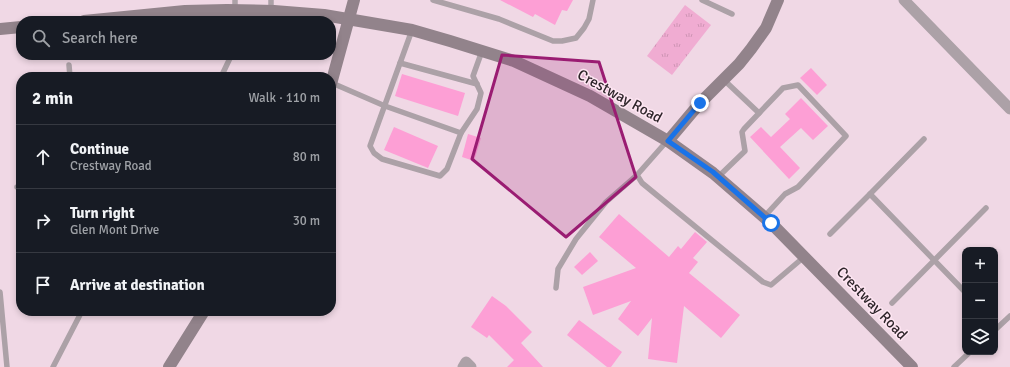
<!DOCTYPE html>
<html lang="en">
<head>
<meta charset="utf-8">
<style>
	body { margin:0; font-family:Signika,sans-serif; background:#242831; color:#f1f3f6 }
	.controls { position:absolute; right:12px; bottom:12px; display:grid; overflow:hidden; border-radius:8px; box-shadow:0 2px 6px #0003 }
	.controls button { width:36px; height:36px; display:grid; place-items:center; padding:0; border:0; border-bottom:1px solid #363941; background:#171b24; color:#f1f3f6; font:20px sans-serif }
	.stop { position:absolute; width:12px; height:12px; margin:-9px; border:3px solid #1a73e8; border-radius:50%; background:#fff }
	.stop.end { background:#1a73e8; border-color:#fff; box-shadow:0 1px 4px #0008 }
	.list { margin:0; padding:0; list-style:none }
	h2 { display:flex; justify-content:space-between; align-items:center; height:52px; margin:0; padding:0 16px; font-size:17px }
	h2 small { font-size:13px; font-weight:400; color:#9ea1a6 }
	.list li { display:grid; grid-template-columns:26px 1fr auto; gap:12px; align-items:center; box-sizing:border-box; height:64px; padding:0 16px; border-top:1px solid #363941 }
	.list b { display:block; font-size:15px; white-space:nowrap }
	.list p { margin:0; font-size:13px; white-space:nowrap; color:#9ea1a6 }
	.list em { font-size:13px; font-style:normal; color:#9ea1a6 }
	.icon { flex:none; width:22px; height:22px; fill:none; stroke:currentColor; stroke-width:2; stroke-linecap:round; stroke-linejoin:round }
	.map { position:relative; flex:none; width:1010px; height:367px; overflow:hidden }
	.search { position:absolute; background:#171b24; box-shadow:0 2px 6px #0003; left:16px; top:16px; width:320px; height:44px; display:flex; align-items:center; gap:10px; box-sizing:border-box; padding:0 14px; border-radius:16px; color:#9ea1a6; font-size:15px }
	.panel { position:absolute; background:#171b24; box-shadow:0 2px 6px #0003; left:16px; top:72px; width:320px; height:244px; border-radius:16px }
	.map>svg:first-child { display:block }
	.park { fill:url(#park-tufts) }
	.building { fill:#fd9fd5 }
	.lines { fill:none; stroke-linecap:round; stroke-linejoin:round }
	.lane { stroke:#aca1a7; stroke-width:5.5 }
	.street { stroke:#aca1a7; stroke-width:11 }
	.secondary { stroke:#92838b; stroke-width:12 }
	.route { stroke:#1a73e8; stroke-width:5 }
	.marked { fill:#9a1c72; fill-opacity:0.2; stroke:#9a1c72; stroke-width:3; stroke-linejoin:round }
	.labels { text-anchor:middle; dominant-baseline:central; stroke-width:3; stroke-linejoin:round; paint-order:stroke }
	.street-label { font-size:15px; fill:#2e252a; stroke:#fee5f2 }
</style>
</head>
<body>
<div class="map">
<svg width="1010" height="367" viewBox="0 0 1010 367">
	<defs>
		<pattern id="park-tufts" width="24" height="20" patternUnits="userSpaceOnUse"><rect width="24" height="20" fill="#f0acd2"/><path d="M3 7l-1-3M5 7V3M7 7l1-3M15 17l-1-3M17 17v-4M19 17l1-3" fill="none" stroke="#ce94b4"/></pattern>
	</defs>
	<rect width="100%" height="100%" fill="#f0d8e5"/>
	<path class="park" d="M 685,5 L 711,25 L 672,75 L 647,56 Z"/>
	<g class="building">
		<path d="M 500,0 L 573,0 L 567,11 L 562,10 L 555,25 L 535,14 L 533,17 Z"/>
		<path d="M 811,68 L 827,85 L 817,95 L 800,78 Z"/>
		<path d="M 402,74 L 465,93 L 458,116 L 395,96 Z"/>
		<path d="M 801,98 L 828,126 L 813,140 L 801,128 L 780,147 L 800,168 L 789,179 L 750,137 L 761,127 L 771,137 L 790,119 L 785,114 Z"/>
		<path d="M 394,127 L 438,146 L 428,168 L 384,150 Z"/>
		<path d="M 468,134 L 481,138 L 474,161 L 462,157 Z"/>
		<path d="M 619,214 L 669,257 L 678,246 L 681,249 L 695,232 L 707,242 L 693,258 L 698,262 L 689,273 L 740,315 L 721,338 L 684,306 L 677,363 L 648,359 L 652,318 L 638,336 L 618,319 L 631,301 L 593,315 L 583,287 L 636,268 L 599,237 Z"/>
		<path d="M 590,252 L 598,261 L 582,275 L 574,267 Z"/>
		<path d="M 492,296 L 506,306 L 532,332 L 521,343 L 543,367 L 507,367 L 514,360 L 489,335 L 487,338 L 471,327 Z"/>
		<path d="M 579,320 L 622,352 L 611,367 L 607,367 L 567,335 Z"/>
	</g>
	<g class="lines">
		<g class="lane">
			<path d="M 271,0 L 271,11"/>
			<path d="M 433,0 L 499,19 L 553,41 L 562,41 L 576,38 L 584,28 L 589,19 L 593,0"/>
			<path d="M 702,0 L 732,14"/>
			<path d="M 235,10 L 235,0"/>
			<path d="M 412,30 L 370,146 L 374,153 L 382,159 L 440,176 L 447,169 L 461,133"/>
			<path d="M 400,63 L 477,84"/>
			<path d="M 69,65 L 70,77"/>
			<path d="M 221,77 L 231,56"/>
			<path d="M 724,80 L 759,113"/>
			<path d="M 332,83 L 385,106 L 461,133 L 477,109 L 481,93 L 473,76 L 482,51"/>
			<path d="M 667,141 L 637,175 L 642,183 L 763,282 L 771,285 L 804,257"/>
			<path d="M 718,177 L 745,151 L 742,132 L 744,129 L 783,88 L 798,85 L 846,136 L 798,187 L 785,194 L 764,217"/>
			<path d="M 17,187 L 21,187"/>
			<path d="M 870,194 L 924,139"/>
			<path d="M 830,234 L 870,194 L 965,292"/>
			<path d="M 556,288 L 558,269 L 576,239 L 606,202 L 637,175"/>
			<path d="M 0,292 L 7,367"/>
			<path d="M 892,303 L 986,208"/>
			<path d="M 995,330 L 1010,316"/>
			<path d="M 53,367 L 82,311"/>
			<path d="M 954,367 L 970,352"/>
		</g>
		<g class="street">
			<path d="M 904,0 L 1010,109"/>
			<path d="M 463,367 L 466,362 L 471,367"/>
		</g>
		<g class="secondary">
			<path d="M 84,21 L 185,11 L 227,10 L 274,11 L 324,15 L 412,30 L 450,41 L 514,61 L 590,96 L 668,141 L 713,173 L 771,223 L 912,367"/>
			<path d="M 0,29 L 21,27"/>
			<path d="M 331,84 L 354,0"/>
			<path d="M 668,141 L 700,103 L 739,64 L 751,49 L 766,28 L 778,0"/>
			<path d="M 169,367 L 204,311"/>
		</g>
	</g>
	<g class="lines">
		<path class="route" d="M 700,103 L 668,141 L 713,172 L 771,223"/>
	</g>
	<path class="marked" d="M 502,55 L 599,62 L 636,177 L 566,237 L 472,159 Z"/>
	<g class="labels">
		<g class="street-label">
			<text transform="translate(620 96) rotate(29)">Crestway Road</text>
			<text transform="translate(872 303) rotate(46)">Crestway Road</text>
		</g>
	</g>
</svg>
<div class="controls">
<button>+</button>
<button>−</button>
<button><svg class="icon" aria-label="layers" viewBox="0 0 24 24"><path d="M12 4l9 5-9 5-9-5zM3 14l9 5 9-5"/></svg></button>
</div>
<div class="stop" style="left:771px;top:223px"></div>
<div class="stop end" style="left:700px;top:103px"></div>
<div class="search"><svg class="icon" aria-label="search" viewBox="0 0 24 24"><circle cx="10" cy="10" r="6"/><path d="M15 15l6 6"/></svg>Search here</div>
<section class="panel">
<h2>2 min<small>Walk · 110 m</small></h2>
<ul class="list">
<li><svg class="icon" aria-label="ahead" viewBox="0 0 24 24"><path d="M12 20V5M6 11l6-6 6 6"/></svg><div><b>Continue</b><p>Crestway Road</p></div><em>80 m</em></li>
<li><svg class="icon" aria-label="right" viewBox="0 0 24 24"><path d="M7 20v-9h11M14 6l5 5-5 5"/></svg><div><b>Turn right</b><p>Glen Mont Drive</p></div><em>30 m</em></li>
<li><svg class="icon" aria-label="arrive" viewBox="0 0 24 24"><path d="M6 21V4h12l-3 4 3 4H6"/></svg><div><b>Arrive at destination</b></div></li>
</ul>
</section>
</div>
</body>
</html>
